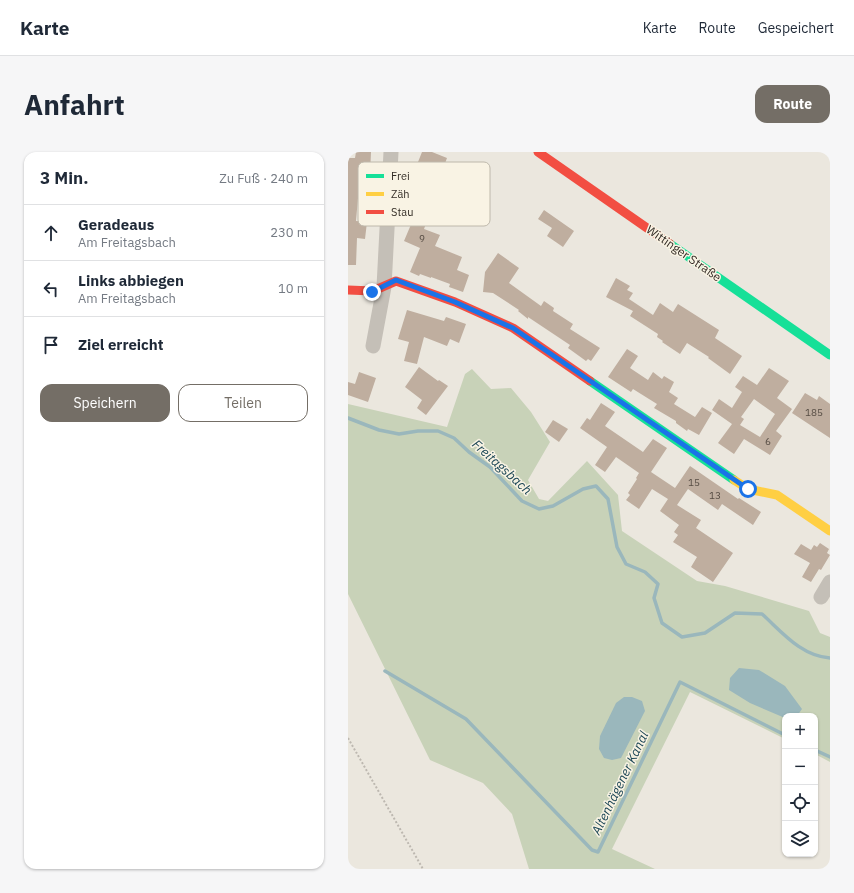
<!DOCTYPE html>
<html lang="de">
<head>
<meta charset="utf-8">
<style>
	body { margin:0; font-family:"IBM Plex Sans",sans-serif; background:#f6f6f7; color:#1f2937 }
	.controls { position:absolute; right:12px; bottom:12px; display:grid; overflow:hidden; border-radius:8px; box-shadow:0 1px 3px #0004 }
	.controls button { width:36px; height:36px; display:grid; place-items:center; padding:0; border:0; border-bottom:1px solid #e0e1e3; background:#fff; color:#1f2937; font:20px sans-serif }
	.stop { position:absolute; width:12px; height:12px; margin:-9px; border:3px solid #1a73e8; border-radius:50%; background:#fff }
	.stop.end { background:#1a73e8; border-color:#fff; box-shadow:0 1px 4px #0008 }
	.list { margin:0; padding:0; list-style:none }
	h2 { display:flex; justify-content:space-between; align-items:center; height:52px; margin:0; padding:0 16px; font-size:17px }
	h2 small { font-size:13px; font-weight:400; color:#747a83 }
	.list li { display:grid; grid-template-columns:26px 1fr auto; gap:12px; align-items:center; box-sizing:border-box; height:56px; padding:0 16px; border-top:1px solid #e0e1e3 }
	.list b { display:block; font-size:15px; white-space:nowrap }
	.list p { margin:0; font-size:13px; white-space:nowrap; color:#747a83 }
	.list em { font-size:13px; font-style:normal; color:#747a83 }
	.actions { display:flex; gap:8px; padding:12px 16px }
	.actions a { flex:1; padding:9px 0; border:1px solid #746e66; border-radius:12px; text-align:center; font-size:14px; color:#746e66 }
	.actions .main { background:#746e66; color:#fff }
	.icon { flex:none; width:22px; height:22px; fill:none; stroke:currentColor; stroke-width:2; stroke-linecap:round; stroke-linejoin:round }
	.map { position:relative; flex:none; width:482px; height:717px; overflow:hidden; border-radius:12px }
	header { display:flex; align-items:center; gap:24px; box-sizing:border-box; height:56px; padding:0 20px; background:#fff; border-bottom:1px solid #e0e1e3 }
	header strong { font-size:19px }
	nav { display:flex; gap:22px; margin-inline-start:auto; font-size:14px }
	.intro { display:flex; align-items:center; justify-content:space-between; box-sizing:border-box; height:96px; padding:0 24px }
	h1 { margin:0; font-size:28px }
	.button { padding:10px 18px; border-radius:12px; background:#746e66; color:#fff; font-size:14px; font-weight:700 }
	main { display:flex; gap:24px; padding:0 24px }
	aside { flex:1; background:#fff; border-radius:12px; box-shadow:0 1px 3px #0004 }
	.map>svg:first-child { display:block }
	.green { fill:#c8d2b8 }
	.water { fill:#9ab7bc }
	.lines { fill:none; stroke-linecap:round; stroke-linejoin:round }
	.stream { stroke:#9ab7bc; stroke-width:3.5 }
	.building { fill:#bfae9f; fill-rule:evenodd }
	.path { stroke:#bdb8b0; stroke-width:2; stroke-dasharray:2 2; stroke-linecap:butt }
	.street { stroke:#c4bfb7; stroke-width:15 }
	.fast { stroke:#16e098; stroke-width:9 }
	.slow { stroke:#ffcf43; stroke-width:9 }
	.jam { stroke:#f24e42; stroke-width:9 }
	.route { stroke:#1a73e8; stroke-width:5 }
	.labels { text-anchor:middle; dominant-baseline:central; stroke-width:3; stroke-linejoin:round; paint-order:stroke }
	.number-label { font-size:10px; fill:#574d44 }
	.street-label { font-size:12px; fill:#342d26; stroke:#f9f3e4 }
	.water-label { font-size:13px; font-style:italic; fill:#1c4756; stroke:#f9f3e4 }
	.key { fill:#f9f3e4; stroke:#beb8ab; stroke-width:1 }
	.key-label { font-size:11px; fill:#342d26 }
</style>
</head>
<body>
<header>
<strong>Karte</strong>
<nav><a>Karte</a><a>Route</a><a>Gespeichert</a></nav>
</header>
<div class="intro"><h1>Anfahrt</h1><a class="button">Route</a></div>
<main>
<aside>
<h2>3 Min.<small>Zu Fuß · 240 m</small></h2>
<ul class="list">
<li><svg class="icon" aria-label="ahead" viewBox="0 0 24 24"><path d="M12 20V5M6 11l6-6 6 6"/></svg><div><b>Geradeaus</b><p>Am Freitagsbach</p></div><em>230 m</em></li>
<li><svg class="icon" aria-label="left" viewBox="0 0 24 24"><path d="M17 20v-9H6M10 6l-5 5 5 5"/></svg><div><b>Links abbiegen</b><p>Am Freitagsbach</p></div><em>10 m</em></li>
<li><svg class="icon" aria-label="arrive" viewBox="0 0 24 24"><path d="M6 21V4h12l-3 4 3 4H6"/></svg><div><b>Ziel erreicht</b></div></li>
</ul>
<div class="actions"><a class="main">Speichern</a><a>Teilen</a></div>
</aside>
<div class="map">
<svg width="482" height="717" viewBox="0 0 482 717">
	<rect width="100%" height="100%" fill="#ebe7de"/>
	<path class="green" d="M 124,217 L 143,237 L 163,236 L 183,260 L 202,290 L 180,328 L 191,347 L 200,349 L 239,309 L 270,343 L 274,379 L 349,429 L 377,434 L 461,459 L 472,481 L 482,485 L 482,610 L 467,602 L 467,564 L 437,564 L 437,587 L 342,540 L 264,697 L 307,717 L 181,717 L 164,662 L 135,631 L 82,608 L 0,442 L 0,252 L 99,275 L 117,222 Z"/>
	<g class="water">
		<path d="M 391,516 L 411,518 L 437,534 L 454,557 L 449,564 L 437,564 L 437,566 L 402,551 L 381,538 L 382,526 Z"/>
		<path d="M 276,545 L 284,545 L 294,549 L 297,559 L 273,606 L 264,608 L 256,606 L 251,597 L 252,584 L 268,551 Z"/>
	</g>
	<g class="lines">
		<g class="stream">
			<path d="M 0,266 L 31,278 L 51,282 L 70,279 L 90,279 L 106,286 L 121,300 L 142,315 L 174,349 L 191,357 L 205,354 L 235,337 L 248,334 L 260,347 L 269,395 L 278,412 L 297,420 L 310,432 L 306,446 L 314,471 L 334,485 L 357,481 L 387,461 L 414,462 C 434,480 453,504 482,506"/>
			<path d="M 37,519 L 118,567 L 244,698 L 250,700 L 332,530 L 437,583"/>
			<path d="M 467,598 L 482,605"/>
		</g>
	</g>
	<g class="building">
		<path d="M 8,0 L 23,0 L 22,23 L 12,23 L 8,69 L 19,70 L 17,87 L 9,86 L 8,113 L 0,113 L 0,6 L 7,6 Z"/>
		<path d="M 74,0 L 84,0 L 99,6 L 92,25 L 97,27 L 91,43 L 89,42 L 76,77 L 92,83 L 87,94 L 114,105 L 109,118 L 121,123 L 115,140 L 101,135 L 102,132 L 83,125 L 83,126 L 72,122 L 71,124 L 62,120 L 72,96 L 56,89 L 67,63 L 59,60 L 65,46 L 60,44 L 73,11 L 70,10 Z"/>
		<path d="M 196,58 L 226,79 L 215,95 L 199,84 L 204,76 L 190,67 Z"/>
		<path d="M 150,101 L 171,116 L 161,131 L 193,154 L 196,149 L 206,156 L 205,159 L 225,172 L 222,177 L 252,196 L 243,209 L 240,207 L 238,209 L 220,196 L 222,193 L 180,165 L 180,167 L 170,159 L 171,158 L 145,141 L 135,140 L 137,120 Z"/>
		<path d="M 268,126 L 282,134 L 279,138 L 285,141 L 281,147 L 305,163 L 312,151 L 325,160 L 330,152 L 371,178 L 367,186 L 394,204 L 382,222 L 360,206 L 361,205 L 339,191 L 332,202 L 314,190 L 315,189 L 309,185 L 310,182 L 282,164 L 285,159 L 258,145 Z"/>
		<path d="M 59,158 L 96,169 L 98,165 L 118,172 L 111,191 L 102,187 L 99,194 L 76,185 L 69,212 L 56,209 L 61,190 L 50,187 Z"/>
		<path d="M 279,197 L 290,204 L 282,216 L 300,228 L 305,220 L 314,227 L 316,224 L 326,230 L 321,240 L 330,246 L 326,252 L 347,265 L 354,255 L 364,261 L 351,283 L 340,277 L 339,279 L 328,271 L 328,269 L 306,256 L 309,252 L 285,237 L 283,240 L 260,225 Z"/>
		<path d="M 71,215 L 90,229 L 91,228 L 100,234 L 78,263 L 69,256 L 74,248 L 57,235 Z"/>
		<path d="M 421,216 L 441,229 L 429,246 L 444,257 L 428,279 L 434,284 L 422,303 L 396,287 L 386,302 L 370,291 L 384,272 L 364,258 L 371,247 L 384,256 L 394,240 L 387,235 L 395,224 L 409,233 ZM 406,247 L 427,262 L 412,285 L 392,273 L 396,267 L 393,265 Z"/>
		<path d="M 11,220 L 28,226 L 20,250 L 0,243 L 0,230 L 7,232 Z"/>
		<path d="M 457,241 L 469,248 L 471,244 L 482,252 L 482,286 L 444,261 Z"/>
		<path d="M 253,251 L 267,260 L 257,274 L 295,300 L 305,287 L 319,296 L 303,320 L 327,336 L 342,314 L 390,347 L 391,346 L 413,360 L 405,373 L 374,352 L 370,358 L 340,337 L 329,353 L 353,368 L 348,376 L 385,401 L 365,430 L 343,415 L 349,405 L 325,390 L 330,383 L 326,380 L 331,373 L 312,359 L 320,347 L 304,337 L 291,357 L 278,348 L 282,343 L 280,341 L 289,327 L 288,326 L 291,321 L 268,305 L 257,320 L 247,313 L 259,295 L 232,276 L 239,266 L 242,268 Z"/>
		<path d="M 205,268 L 220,277 L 211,290 L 197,280 Z"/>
		<path d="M 472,391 L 481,397 L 479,401 L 482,403 L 473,418 L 471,417 L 463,430 L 454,425 L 462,411 L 446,402 L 453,392 L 463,398 L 466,393 L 469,395 Z"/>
	</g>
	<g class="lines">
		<path class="path" d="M 0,586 L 75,717"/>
		<g class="street">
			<path d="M 25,194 L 36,135 L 43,0"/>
			<path d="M 473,445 L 482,430"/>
		</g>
		<g class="fast">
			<path d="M 322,92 L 482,203"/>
			<path d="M 242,229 L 386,328"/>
		</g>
		<path class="slow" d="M 386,328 L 400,337 L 429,343 L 482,379"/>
		<g class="jam">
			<path d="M 190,0 L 322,92"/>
			<path d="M 0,138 L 25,139 L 48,129 L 107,150 L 165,176 L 242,229"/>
		</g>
	</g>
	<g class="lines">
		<path class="route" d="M 24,140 L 48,128 L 107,150 L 165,176 L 400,337"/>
	</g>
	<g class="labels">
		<g class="number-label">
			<text x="74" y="86">9</text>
			<text x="466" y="260">185</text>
			<text x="420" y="289">6</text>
			<text x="346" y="330">15</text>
			<text x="367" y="343">13</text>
		</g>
		<g class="street-label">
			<text transform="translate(336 101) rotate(35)">Wittinger Straße</text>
		</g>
		<g class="water-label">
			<text transform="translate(154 315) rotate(42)">Freitagsbach</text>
			<text transform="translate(272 631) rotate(-64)">Altenhägener Kanal</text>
		</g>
	</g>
	<rect x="10" y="10" width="132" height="64" rx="6" class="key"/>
	<rect x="18" y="22" width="18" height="4" fill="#16e098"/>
	<rect x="18" y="40" width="18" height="4" fill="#ffcf43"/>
	<rect x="18" y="58" width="18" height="4" fill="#f24e42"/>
	<g class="key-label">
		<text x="43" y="28">Frei</text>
		<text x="43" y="46">Zäh</text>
		<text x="43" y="64">Stau</text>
	</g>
</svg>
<div class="controls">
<button>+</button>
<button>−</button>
<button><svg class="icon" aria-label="locate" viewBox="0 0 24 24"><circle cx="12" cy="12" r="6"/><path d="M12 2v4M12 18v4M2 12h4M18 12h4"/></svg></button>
<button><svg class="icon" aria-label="layers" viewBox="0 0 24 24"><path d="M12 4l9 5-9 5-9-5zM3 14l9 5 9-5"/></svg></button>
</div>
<div class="stop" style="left:400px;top:337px"></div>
<div class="stop end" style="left:24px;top:140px"></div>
</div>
</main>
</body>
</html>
